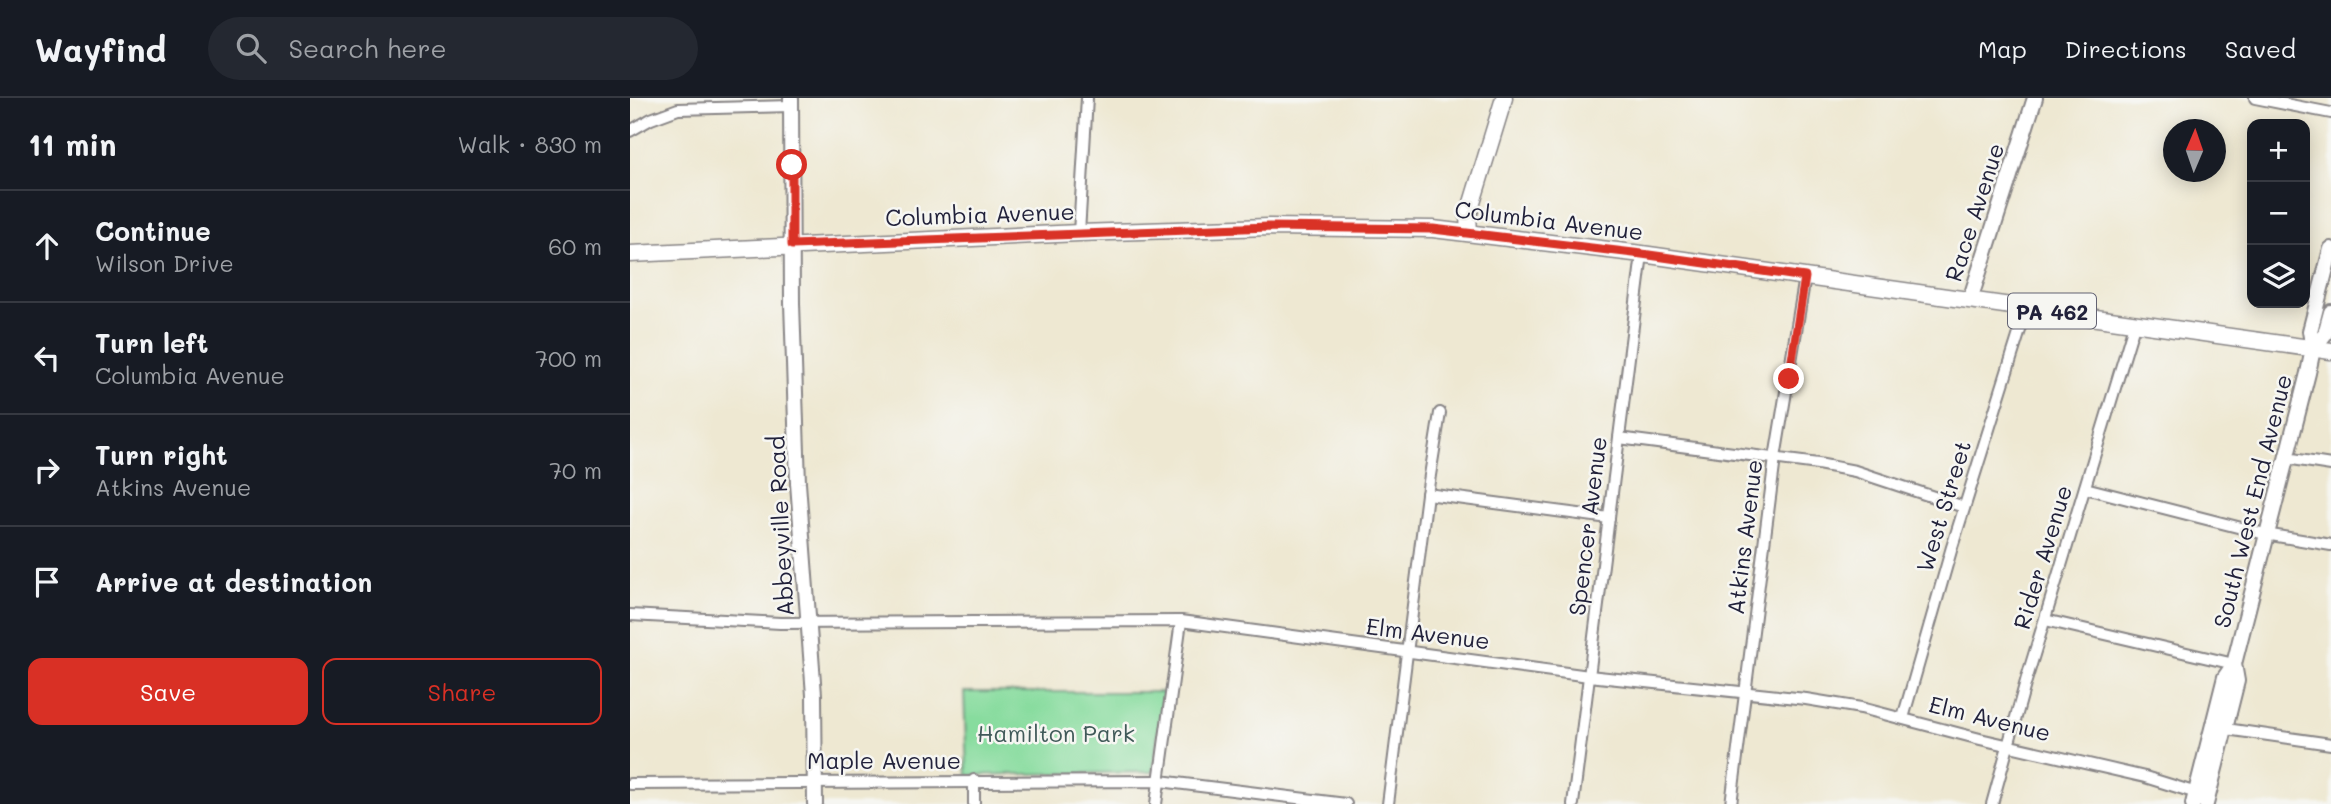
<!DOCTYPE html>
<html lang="en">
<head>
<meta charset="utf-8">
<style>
	body { margin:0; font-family:Mali,sans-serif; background:#242831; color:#f1f3f6 }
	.controls { position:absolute; right:21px; top:21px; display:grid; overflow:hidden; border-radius:14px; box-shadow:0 4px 18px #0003 }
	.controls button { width:63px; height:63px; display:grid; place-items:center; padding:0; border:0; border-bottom:2px solid #363941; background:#171b24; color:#f1f3f6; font:35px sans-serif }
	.compass { position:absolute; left:1533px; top:21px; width:63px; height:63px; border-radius:50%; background:#171b24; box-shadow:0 4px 18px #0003; rotate:2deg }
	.stop { position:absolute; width:21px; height:21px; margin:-16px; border:5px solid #d93025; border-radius:50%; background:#fff }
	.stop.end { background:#d93025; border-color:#fff; box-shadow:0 2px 7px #0008 }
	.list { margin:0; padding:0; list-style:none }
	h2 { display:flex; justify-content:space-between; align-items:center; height:91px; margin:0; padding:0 28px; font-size:30px }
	h2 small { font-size:23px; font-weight:400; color:#9ea1a6 }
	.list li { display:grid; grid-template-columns:46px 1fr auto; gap:21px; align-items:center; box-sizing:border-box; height:112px; padding:0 28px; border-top:2px solid #363941 }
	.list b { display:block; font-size:26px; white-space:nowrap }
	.list p { margin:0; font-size:23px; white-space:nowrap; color:#9ea1a6 }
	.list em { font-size:23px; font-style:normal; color:#9ea1a6 }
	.actions { display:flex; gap:14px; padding:21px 28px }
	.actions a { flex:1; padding:16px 0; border:2px solid #d93025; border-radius:14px; text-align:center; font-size:24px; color:#d93025 }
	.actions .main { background:#d93025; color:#fff }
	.icon { flex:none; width:38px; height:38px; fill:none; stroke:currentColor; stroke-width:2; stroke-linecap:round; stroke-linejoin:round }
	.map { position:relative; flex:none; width:1701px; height:706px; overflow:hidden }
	header { display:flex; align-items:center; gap:42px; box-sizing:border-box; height:98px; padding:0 35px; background:#171b24; border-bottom:2px solid #363941 }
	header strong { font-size:33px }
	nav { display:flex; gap:38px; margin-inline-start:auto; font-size:24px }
	.search { width:490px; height:63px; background:#242831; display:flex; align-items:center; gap:18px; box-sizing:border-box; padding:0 24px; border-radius:38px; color:#9ea1a6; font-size:26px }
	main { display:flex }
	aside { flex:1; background:#171b24 }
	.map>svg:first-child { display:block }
	.green { fill:#87dc9e; stroke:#547f6c; stroke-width:2 }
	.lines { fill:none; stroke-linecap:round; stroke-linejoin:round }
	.street-casing { stroke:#888586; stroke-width:14 }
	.secondary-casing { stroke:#888586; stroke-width:18 }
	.primary-casing { stroke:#888586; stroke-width:19 }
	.street { stroke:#fff; stroke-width:10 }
	.secondary { stroke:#fff; stroke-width:14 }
	.primary { stroke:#fff; stroke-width:16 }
	.route { stroke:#d93025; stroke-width:9 }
	.labels { text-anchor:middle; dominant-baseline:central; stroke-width:5; stroke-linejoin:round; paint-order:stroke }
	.shield { fill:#f6f6f2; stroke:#626272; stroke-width:2 }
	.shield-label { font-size:21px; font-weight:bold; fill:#22223b }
	.street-label { font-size:23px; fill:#22223b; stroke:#f6f6f2 }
	.park-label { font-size:23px; fill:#405a59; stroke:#f6f6f2 }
</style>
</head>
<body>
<header>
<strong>Wayfind</strong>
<div class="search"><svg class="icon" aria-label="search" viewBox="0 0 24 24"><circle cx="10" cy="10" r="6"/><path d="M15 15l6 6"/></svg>Search here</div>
<nav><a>Map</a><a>Directions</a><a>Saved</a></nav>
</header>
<main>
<aside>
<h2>11 min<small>Walk · 830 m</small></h2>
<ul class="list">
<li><svg class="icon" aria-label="ahead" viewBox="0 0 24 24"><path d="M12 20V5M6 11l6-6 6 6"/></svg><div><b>Continue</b><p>Wilson Drive</p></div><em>60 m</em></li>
<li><svg class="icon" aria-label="left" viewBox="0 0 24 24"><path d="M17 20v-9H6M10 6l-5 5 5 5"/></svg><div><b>Turn left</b><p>Columbia Avenue</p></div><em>700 m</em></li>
<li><svg class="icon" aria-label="right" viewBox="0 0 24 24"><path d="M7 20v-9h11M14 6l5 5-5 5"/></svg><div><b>Turn right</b><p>Atkins Avenue</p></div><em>70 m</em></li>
<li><svg class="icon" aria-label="arrive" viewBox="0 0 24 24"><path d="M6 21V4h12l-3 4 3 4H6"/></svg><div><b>Arrive at destination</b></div></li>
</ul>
<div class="actions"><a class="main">Save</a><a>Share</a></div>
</aside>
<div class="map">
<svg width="1701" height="706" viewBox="0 0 1701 706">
	<rect width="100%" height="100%" fill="#f6f6f2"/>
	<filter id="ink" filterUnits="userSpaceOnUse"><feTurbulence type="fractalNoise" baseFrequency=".0143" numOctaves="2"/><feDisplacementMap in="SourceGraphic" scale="14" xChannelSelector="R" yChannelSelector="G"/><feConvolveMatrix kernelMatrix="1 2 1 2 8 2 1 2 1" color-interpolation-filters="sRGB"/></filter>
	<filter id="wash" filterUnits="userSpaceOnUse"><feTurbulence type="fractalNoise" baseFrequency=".00686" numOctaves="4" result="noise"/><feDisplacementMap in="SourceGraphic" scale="28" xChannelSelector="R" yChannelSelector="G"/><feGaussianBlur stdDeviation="1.57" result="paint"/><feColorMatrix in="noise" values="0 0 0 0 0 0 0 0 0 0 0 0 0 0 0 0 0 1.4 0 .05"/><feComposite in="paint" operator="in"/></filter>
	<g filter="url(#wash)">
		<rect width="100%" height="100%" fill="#eee8d2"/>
		<path class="green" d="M 334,594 L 533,594 L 523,674 L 337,677 Z"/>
	</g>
	<g filter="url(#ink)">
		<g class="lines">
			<g class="street-casing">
				<g id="street">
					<path d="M 1625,0 L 1701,15"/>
					<path d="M 0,33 L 21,21 L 48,11 L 161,8"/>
					<path d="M 449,135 L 457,0"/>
					<path d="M 989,340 L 1188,366 L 1225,373 L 1334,409"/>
					<path d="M 1656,360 L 1701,367"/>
					<path d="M 1455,390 L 1635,436 L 1701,447"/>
					<path d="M 797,396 L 979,420"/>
					<path d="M 0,517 L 150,525 L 551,523 L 959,578 L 1176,601 L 1231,610 L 1350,641 L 1515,679 L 1573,697"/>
					<path d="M 1415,522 L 1604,566"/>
					<path d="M 1273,620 L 1322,449 L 1397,210"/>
					<path d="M 1589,630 L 1701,646"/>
					<path d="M 344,682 L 344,706"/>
					<path d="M 0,686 L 530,683 L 716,706"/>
					<path d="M 526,706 L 551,523"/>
					<path d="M 758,706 L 797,396 L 810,315"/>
					<path d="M 943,706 L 1012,156"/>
					<path d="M 1101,706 L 1145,360 L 1175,179"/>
					<path d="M 1362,706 L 1396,583 L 1505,224"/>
				</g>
			</g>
			<g class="secondary-casing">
				<g id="secondary">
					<path d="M 161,0 L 162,205 L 168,385 L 184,597 L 185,706"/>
					<path d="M 1340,202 L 1405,0"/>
					<path d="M 1683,251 L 1695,236 L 1701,214"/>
					<path d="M 1563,706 L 1595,579 L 1604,566 L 1678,275 L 1683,251 L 1680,233 L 1701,151"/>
					<path d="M 1576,706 L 1607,583 L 1604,566"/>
				</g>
			</g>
			<g class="primary-casing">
				<g id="primary">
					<path d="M 839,134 L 838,118 L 874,0"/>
					<path d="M 0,156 L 449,135 L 639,129 L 803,131 L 1012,156 L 1701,253"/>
				</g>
			</g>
			<use href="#street" class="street"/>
			<use href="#secondary" class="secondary"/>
			<use href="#primary" class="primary"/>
		</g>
	</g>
	<g class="lines" filter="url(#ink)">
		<path class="route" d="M 162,67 L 162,147 L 639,129 L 803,131 L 1012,156 L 1175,179 L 1159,281"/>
	</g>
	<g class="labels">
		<rect class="shield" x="1378" y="195.5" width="88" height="35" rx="5"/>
		<g class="shield-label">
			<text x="1422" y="213">PA 462</text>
		</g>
		<g class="street-label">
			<text transform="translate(1344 114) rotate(-72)">Race Avenue</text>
			<text transform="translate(350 116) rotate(-2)">Columbia Avenue</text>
			<text transform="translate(919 122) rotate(7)">Columbia Avenue</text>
			<text transform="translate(1622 403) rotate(-76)">South West End Avenue</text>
			<text transform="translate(1313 408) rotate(-73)">West Street</text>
			<text transform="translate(150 428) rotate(-93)">Abbeyville Road</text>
			<text transform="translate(957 428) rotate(-83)">Spencer Avenue</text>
			<text transform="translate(1114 439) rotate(-83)">Atkins Avenue</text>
			<text transform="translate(1412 459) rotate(-73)">Rider Avenue</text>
			<text transform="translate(798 535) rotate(7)">Elm Avenue</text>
			<text transform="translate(1360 620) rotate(14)">Elm Avenue</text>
			<text x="254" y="662">Maple Avenue</text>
		</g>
		<g class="park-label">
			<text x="426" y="635">Hamilton Park</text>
		</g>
	</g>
</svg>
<div class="controls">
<button>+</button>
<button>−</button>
<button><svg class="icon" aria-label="layers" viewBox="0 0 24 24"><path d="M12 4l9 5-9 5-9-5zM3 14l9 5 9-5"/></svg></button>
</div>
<svg class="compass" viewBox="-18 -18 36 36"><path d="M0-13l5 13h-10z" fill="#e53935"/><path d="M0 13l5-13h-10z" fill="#9ea1a6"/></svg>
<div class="stop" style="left:162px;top:67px"></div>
<div class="stop end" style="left:1159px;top:281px"></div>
</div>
</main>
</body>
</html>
